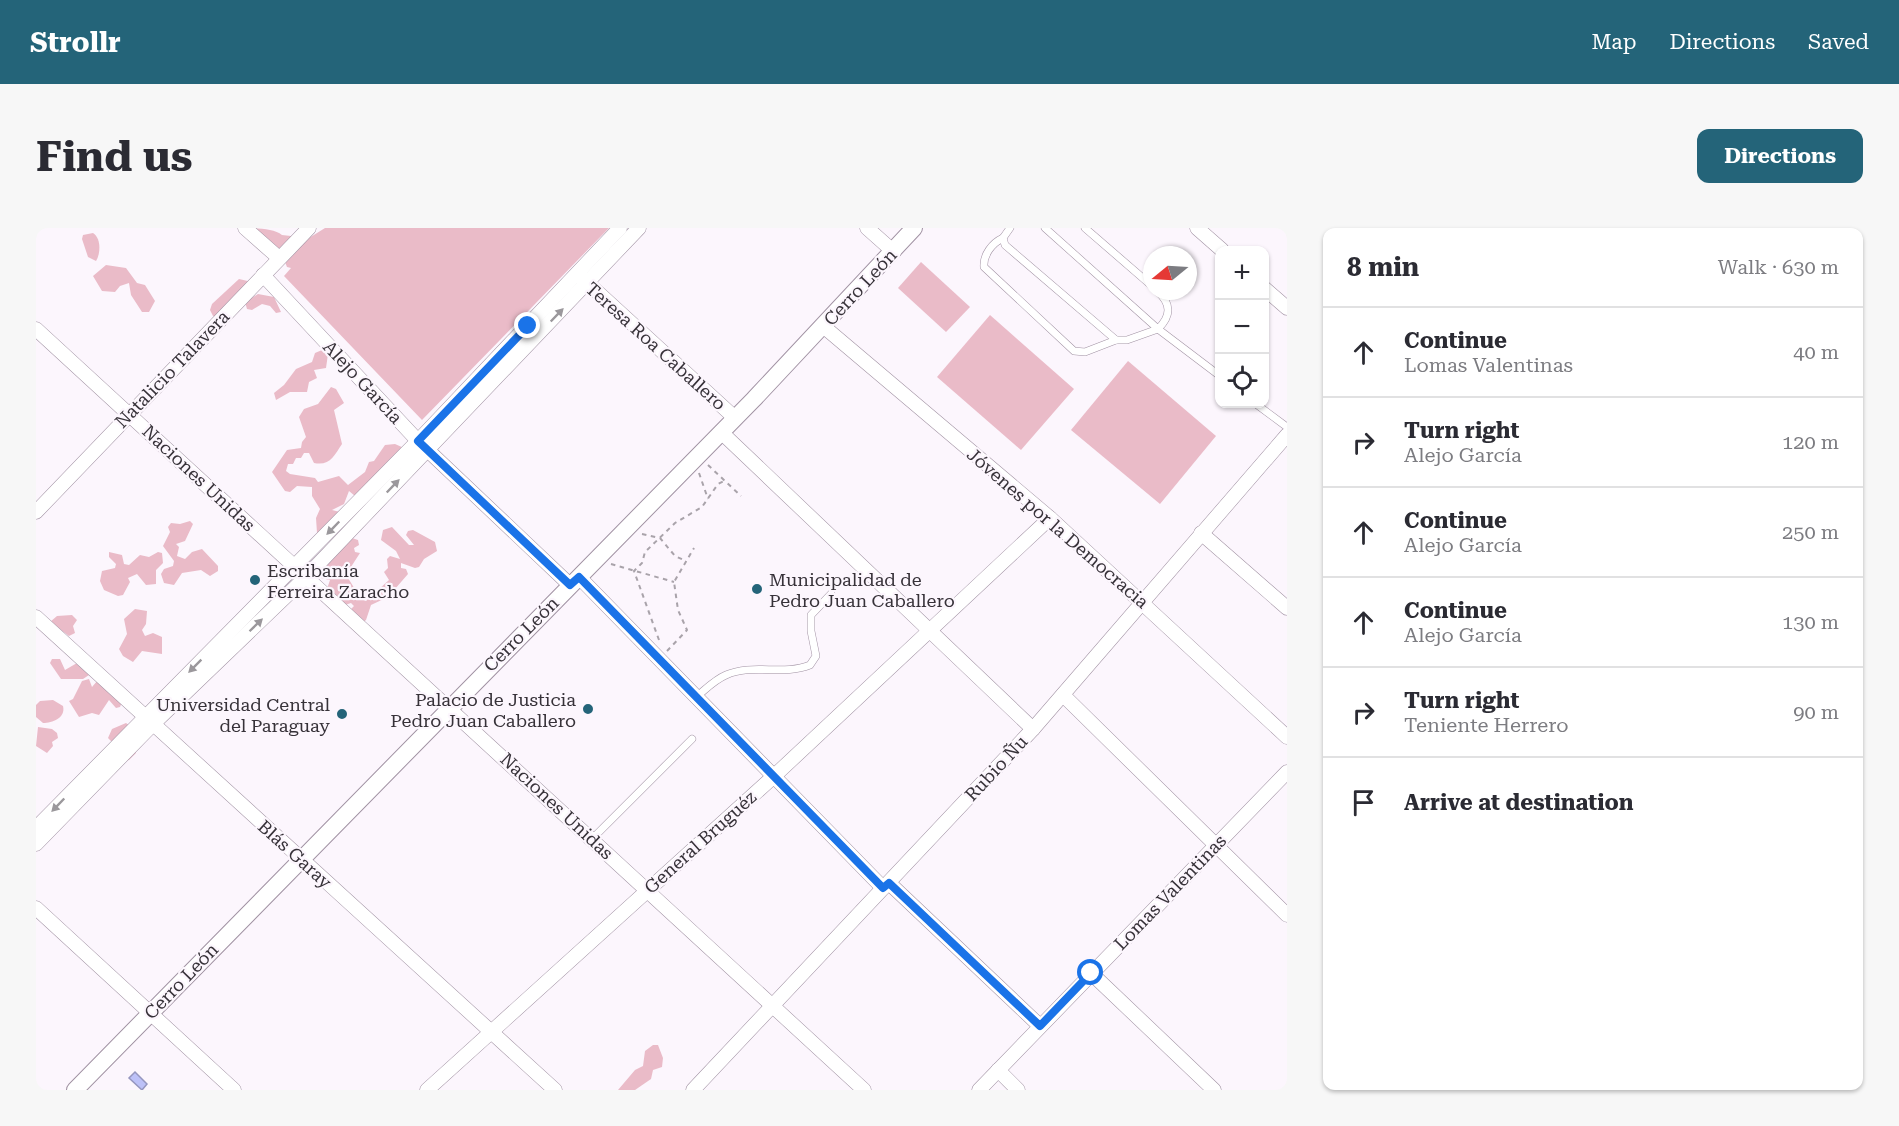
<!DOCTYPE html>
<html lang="en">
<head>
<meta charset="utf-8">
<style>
	body { margin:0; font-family:"Roboto Serif",serif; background:#f7f7f7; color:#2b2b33 }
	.controls { position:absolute; right:18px; top:18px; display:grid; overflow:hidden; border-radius:12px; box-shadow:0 2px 4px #0004 }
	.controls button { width:54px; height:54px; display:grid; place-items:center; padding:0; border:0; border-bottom:2px solid #e1e1e2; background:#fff; color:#2b2b33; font:30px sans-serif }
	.compass { position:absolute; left:1107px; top:18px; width:54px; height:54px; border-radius:50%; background:#fff; box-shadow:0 2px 4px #0004; rotate:252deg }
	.stop { position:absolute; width:18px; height:18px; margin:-14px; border:4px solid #1a73e8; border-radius:50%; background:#fff }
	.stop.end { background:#1a73e8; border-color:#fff; box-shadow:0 2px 6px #0008 }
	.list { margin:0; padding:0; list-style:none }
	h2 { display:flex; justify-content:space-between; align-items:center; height:78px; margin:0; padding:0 24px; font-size:26px }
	h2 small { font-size:20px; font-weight:400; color:#7c7c81 }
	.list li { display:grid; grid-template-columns:39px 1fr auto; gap:18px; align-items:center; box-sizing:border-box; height:90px; padding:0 24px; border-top:2px solid #e1e1e2 }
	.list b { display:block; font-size:22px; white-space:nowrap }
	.list p { margin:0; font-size:20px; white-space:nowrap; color:#7c7c81 }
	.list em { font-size:20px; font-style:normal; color:#7c7c81 }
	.icon { flex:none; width:33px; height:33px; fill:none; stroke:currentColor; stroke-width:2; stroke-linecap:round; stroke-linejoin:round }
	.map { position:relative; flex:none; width:1251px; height:862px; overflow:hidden; border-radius:12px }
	header { display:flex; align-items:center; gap:36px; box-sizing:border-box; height:84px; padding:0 30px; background:#246479; color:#fff }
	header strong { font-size:28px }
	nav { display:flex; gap:33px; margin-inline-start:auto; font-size:21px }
	.intro { display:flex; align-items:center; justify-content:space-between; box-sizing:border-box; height:144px; padding:0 36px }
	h1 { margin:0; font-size:42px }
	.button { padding:15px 27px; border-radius:12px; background:#246479; color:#fff; font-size:21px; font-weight:700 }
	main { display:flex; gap:36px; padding:0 36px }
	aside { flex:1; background:#fff; border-radius:12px; box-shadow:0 2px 4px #0004 }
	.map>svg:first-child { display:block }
	.green { fill:#eabbc8 }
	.water { fill:#bdc1f8; stroke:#9596bf; stroke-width:1.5 }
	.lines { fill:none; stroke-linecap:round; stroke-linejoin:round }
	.service-casing { stroke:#a192a3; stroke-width:8 }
	.minor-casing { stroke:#a192a3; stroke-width:15 }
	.tertiary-casing { stroke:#a192a3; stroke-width:18 }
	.path { stroke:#a9a3aa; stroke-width:2; stroke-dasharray:4.5 4.5; stroke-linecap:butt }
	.service { stroke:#fff; stroke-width:7 }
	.minor { stroke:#fff; stroke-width:14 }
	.tertiary { stroke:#fff; stroke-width:16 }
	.oneway { fill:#9b989c }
	.route { stroke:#1a73e8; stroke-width:8 }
	.poi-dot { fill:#246479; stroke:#fcf6fd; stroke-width:2 }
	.labels { text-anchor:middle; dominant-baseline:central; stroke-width:4.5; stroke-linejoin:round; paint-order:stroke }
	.street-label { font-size:18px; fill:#373239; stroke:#fcf6fd }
	.poi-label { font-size:18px; fill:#373239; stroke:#fcf6fd; text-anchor:start }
</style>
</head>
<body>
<header>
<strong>Strollr</strong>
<nav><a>Map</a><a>Directions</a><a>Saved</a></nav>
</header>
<div class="intro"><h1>Find us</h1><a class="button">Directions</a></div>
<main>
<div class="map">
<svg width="1251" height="862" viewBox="0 0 1251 862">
	<rect width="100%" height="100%" fill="#fcf6fd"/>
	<g class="green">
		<path d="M 206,0 C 219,0 238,0 246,7 L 273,10 L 289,0 L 573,0 L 386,192 L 248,48 L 255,40 L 251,39 L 249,34 Z"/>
		<path d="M 57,5 C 66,11 64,27 60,33 L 52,29 L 46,11 L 47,7 Z"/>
		<path d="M 885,34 L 934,79 L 910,104 L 862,60 Z"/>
		<path d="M 70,37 L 90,40 L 101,55 L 109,57 L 119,73 L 113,84 L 106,84 L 95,67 L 93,55 L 84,58 L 79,64 L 66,63 L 57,48 Z"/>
		<path d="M 203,51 L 216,54 L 185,88 L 177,88 L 174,82 L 176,76 Z"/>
		<path d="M 222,66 L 238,69 L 245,84 L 240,85 L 234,78 L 226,76 L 216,82 L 211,81 L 209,74 Z"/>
		<path d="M 954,87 L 1038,161 L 985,222 L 901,149 Z"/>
		<path d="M 286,122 L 292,126 L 290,140 L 278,142 L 281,150 L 273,154 L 271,164 L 254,164 L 240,172 L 238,165 L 248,157 L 260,141 L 276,134 L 279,125 Z"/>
		<path d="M 1092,133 L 1180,208 L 1124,276 L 1035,202 Z"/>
		<path d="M 295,159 L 300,161 L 308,175 L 298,182 L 306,216 C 298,228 294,238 278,235 L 273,225 L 268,225 L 265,230 L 260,230 L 257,236 L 252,236 L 250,243 L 254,246 L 279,250 L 282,254 L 303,248 L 312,257 L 329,244 L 333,234 L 338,233 L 349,217 L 359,216 L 368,220 L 319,268 L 313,263 L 308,276 L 296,282 L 304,284 L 306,297 L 304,302 L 286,307 L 281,305 L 280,290 L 284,281 L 276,268 L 276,259 L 261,258 L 254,264 L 249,263 L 236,244 L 251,222 L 265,220 L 266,214 L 270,209 L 263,189 L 268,181 L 282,176 Z"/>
		<path d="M 154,293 L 157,296 L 149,313 L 140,316 L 143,319 L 141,328 L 149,331 L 156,324 L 166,321 L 182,338 L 182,343 L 174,348 L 165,342 L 146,345 L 138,357 L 128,355 L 125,346 L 128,341 L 137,338 L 138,333 L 127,318 L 134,304 L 132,299 L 135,295 L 144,296 Z"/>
		<path d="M 356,299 L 373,317 L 378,317 L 370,307 L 372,303 L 377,302 L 399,314 L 401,323 L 388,331 L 383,339 L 379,340 L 365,335 L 365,340 L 370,341 L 372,346 L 352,369 L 335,377 L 330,392 L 326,395 L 315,381 L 318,378 L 315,375 L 306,378 L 291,361 L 294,352 L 280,349 L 278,339 L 296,325 L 305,323 L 306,314 L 313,309 L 322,312 L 323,317 L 318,320 L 319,324 L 324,325 L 311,345 L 303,340 L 300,344 L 303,348 L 312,350 L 325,371 L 330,373 L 353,352 L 348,344 L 352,340 L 351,331 L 354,328 L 364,331 L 360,323 L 345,312 L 347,302 Z"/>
		<path d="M 73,324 L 86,327 L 88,336 L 93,337 L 104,327 L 113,329 L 122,324 L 126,325 L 127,335 L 120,342 L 120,356 L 110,357 L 101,346 L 92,350 L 94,354 L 87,367 L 82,368 L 68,362 L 64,353 L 66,343 L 79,340 L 80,336 L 73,329 Z"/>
		<path d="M 99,381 L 111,383 L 110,396 L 106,402 L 109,408 L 117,405 L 126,409 L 126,426 L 106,423 L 97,434 L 87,428 L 83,421 L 91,406 L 88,391 Z"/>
		<path d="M 36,387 L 41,392 L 37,398 L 39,405 L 33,408 L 14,394 L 21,388 Z"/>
		<path d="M 16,431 L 24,431 L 29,442 L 41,435 L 53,444 L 53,447 L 47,451 L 25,451 L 14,435 Z"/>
		<path d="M 53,451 L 56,459 L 62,452 L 86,474 L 84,479 L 80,480 L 73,472 L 63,487 L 56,485 L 43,489 L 33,473 L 37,471 L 46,453 Z"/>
		<path d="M 17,472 L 27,478 C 30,490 16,495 7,495 L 0,489 L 0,477 L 4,473 Z"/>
		<path d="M 90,495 L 94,498 L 100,525 L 93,532 L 83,534 L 77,515 L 72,510 L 76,501 Z"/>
		<path d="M 2,499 L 16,501 L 21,505 L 22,510 L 16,514 L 17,518 L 11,525 L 0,518 Z"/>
		<path d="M 617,817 L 622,817 L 627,830 L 626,839 L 617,842 L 615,851 L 599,862 L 582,862 L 599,842 L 607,838 L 609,823 Z"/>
	</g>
	<path class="water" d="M 99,844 L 111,856 L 106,862 L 93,850 Z"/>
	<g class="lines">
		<g class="service-casing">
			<g id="service">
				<path d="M 974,0 L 967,10 L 969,17 L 1080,112 L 1091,112 L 1122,101 L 1184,148"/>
				<path d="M 1009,0 L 1122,101 C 1135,88 1136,76 1121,63"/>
				<path d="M 1049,0 L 1116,58"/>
				<path d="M 967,10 C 956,15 947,27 948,39 L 1038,123 L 1049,124 L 1080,112"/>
				<path d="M 1220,176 L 1251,199"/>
				<path d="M 659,470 C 669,462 678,452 690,447 C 717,435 747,448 774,437 L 780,428 L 775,403 L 775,387 L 795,366"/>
				<path d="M 556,611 L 656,511"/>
			</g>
		</g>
		<g class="minor-casing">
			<g id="minor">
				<path d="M 209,0 L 243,30"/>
				<path d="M 831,0 L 858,24"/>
				<path d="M 1161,0 L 1186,22"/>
				<path d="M 227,47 L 382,213 L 534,357"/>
				<path d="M 545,49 L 699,190"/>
				<path d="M 1228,60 L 1251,80"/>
				<path d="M 787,98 L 1014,290 L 1251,509"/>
				<path d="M 0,101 L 828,862"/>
				<path d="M 685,204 L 997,501"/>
				<path d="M 0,284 L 273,0"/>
				<path d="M 1165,305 L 1251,380"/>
				<path d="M 543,349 L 847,660"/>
				<path d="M 0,389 L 519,862"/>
				<path d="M 1027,467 L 1251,687"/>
				<path d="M 0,600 L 382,213 L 584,0"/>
				<path d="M 0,616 L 117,496 L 270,349 L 603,0"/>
				<path d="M 853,655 L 1004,798"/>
				<path d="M 0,680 L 198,862"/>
				<path d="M 1055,745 L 1178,862"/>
				<path d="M 962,842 L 982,862"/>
				<path d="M 391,862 L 736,550 L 1014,290"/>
				<path d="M 657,862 L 997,501 L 1251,207"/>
				<path d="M 943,862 L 1251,544"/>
			</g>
		</g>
		<g class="tertiary-casing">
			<path id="tertiary" d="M 39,862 L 718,171 L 878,0"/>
		</g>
		<g class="path">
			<path d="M 672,237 L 705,268"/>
			<path d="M 663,245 L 672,271"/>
			<path d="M 606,306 L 624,310 L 639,328 L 650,333"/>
			<path d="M 575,336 L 638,354"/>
			<path d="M 623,412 L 598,343 L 606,335 L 609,324 L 639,295 L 666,279 L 682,256 L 688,253"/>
			<path d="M 631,423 L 651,402 L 642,382 L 638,354 L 658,320"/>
		</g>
		<use href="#service" class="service"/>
		<use href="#minor" class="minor"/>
		<use href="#tertiary" class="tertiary"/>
	</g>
	<defs><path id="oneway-solid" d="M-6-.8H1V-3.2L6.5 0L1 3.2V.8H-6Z" transform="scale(1.5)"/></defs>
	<g class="oneway">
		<use href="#oneway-solid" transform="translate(521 87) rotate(-46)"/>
		<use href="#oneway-solid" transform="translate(357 258) rotate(-46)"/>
		<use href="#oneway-solid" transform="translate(297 300) rotate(134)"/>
		<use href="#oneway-solid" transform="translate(220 397) rotate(-44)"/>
		<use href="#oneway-solid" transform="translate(159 438) rotate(135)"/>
		<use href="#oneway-solid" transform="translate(22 577) rotate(134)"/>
	</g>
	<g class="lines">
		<path class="route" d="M 492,98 L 382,213 L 534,357 L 543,349 L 847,660 L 853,655 L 1004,798 L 1055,745"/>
	</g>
	<g class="poi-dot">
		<circle cx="219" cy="352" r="6"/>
		<circle cx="721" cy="361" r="6"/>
		<circle cx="552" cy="481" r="6"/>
		<circle cx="306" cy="486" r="6"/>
	</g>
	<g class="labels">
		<g class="street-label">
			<text transform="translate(824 59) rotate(-47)">Cerro León</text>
			<text transform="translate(620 118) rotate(42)">Teresa Roa Caballero</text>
			<text transform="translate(136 141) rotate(-46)">Natalicio Talavera</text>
			<text transform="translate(327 154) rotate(47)">Alejo García</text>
			<text transform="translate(163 250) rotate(43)">Naciones Unidas</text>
			<text transform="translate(1022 300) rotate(41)">Jóvenes por la Democracia</text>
			<text transform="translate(485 406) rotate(-45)">Cerro León</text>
			<text transform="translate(960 540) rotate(-47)">Rubio Ñu</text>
			<text transform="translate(521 578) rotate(43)">Naciones Unidas</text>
			<text transform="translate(664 614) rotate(-42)">General Bruguéz</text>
			<text transform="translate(259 626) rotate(42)">Blás Garay</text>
			<text transform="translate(1134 664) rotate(-46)">Lomas Valentinas</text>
			<text transform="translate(145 753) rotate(-46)">Cerro León</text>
		</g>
		<g class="poi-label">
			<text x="231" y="342">Escribanía<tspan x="231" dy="21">Ferreira Zaracho</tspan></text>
			<text x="733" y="351">Municipalidad de<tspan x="733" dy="21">Pedro Juan Caballero</tspan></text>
			<text x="540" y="471" text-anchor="end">Palacio de Justicia<tspan x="540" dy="21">Pedro Juan Caballero</tspan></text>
			<text x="294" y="476" text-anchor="end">Universidad Central<tspan x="294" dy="21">del Paraguay</tspan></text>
		</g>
	</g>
</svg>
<div class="controls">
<button>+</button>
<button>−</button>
<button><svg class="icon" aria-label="locate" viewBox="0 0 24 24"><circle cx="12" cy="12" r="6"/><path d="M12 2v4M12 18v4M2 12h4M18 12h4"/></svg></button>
</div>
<svg class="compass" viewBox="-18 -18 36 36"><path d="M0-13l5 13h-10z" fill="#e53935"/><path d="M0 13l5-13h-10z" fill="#7c7c81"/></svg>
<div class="stop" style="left:1055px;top:745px"></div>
<div class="stop end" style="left:492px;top:98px"></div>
</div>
<aside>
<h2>8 min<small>Walk · 630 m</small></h2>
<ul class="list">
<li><svg class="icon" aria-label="ahead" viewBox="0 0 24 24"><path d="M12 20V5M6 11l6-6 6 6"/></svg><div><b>Continue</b><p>Lomas Valentinas</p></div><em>40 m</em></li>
<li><svg class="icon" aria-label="right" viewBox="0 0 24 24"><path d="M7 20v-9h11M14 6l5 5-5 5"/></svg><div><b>Turn right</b><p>Alejo García</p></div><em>120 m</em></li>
<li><svg class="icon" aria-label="ahead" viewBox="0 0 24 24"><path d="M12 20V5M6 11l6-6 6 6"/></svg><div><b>Continue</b><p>Alejo García</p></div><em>250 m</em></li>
<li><svg class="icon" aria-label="ahead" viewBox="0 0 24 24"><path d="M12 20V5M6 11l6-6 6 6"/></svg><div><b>Continue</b><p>Alejo García</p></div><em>130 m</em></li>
<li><svg class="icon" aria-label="right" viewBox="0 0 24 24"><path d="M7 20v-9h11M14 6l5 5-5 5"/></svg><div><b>Turn right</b><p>Teniente Herrero</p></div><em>90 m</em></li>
<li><svg class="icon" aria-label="arrive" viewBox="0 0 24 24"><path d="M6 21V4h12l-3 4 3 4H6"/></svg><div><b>Arrive at destination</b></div></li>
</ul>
</aside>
</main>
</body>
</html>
